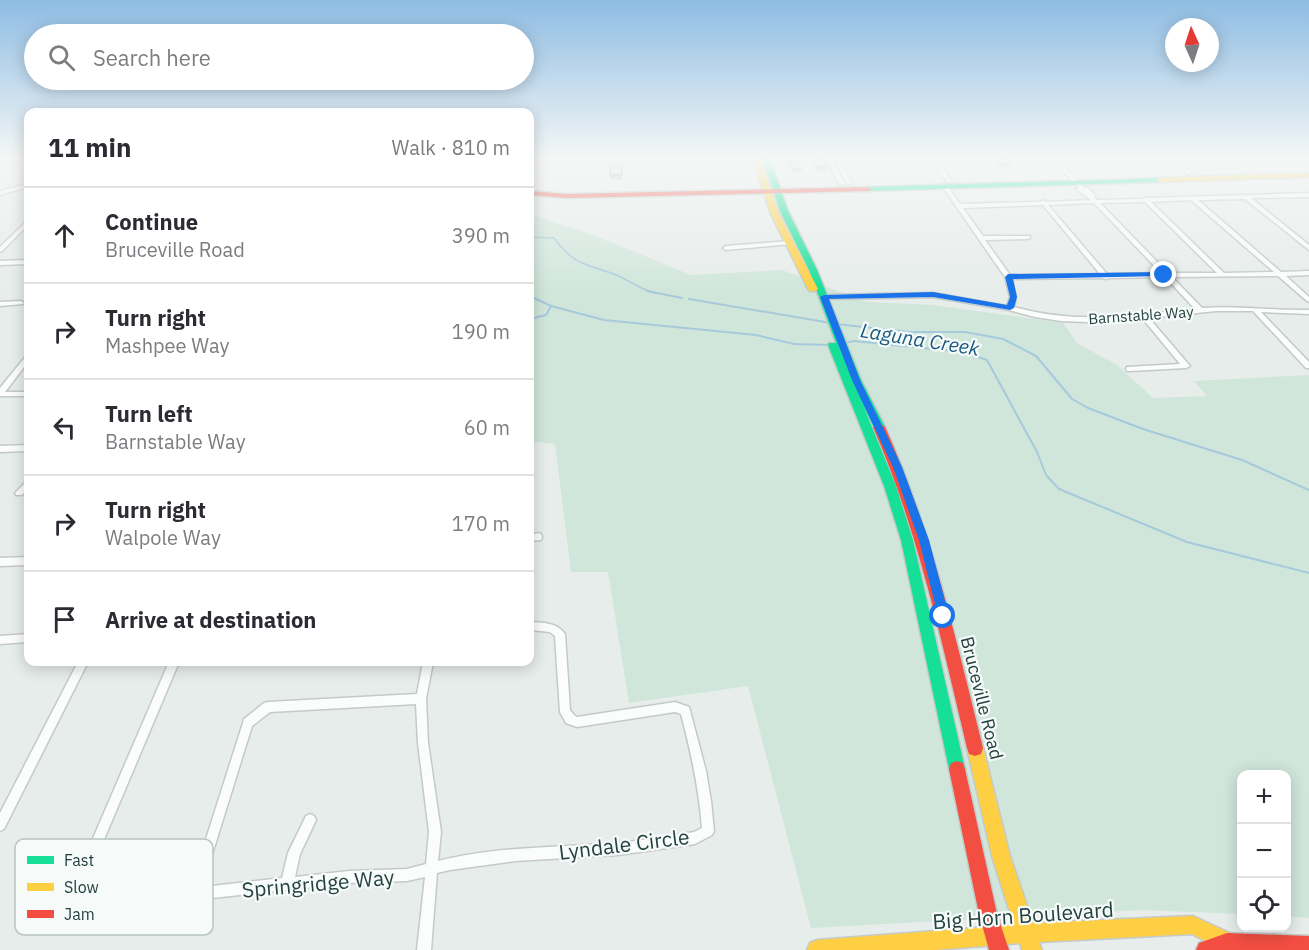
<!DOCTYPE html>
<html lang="en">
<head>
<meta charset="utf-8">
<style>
	body { margin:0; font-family:"IBM Plex Sans",sans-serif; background:#f7f7f7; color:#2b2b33 }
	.controls { position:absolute; right:18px; bottom:18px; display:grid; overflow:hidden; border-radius:12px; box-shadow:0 3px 15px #0003 }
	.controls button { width:54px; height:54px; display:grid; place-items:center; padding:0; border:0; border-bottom:2px solid #e1e1e2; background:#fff; color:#2b2b33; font:30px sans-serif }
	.compass { position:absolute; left:1165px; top:18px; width:54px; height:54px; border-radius:50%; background:#fff; box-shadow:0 3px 15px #0003; rotate:357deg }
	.stop { position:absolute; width:18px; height:18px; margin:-14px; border:4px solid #1a73e8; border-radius:50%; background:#fff }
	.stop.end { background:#1a73e8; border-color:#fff; box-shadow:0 2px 6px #0008 }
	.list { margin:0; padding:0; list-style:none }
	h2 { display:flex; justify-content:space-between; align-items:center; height:78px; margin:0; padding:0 24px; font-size:26px }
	h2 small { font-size:20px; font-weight:400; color:#7c7c81 }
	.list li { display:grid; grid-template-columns:39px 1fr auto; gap:18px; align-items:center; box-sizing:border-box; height:96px; padding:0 24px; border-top:2px solid #e1e1e2 }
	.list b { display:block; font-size:22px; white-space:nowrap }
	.list p { margin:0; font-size:20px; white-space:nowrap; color:#7c7c81 }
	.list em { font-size:20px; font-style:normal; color:#7c7c81 }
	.icon { flex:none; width:33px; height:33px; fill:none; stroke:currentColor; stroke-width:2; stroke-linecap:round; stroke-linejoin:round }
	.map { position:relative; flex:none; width:1309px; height:950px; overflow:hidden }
	.search { position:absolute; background:#fff; box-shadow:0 3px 15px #0003; left:24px; top:24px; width:510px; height:66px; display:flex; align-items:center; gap:15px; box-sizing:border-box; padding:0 21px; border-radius:33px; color:#7c7c81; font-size:22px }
	.panel { position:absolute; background:#fff; box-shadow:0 3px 15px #0003; left:24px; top:108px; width:510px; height:558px; border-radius:12px }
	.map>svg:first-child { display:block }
	.green { fill:#d0e6db }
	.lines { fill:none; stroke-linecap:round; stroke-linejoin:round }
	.stream-far1 { stroke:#a7c9dc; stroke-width:1.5 }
	.stream { stroke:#a7c9dc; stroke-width:2 }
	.street-casing { stroke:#c4cac8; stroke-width:3 }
	.fast-casing { stroke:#c3cac9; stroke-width:3 }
	.slow-casing { stroke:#c3cac9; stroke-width:3 }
	.jam-casing { stroke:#c3cac9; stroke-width:3 }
	.street { fill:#fbfcfc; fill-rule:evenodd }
	.fast { fill:#16e098; fill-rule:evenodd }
	.slow { fill:#ffcf43; fill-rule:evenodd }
	.jam { fill:#f24e42; fill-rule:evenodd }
	.wall { fill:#b1b6b5 }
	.building { fill:#ced4d2; stroke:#909493; stroke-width:1.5 }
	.route { fill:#1a73e8 }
	.labels { text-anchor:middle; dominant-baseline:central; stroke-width:4.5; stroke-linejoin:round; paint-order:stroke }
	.far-street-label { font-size:15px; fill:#234240; stroke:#f6fbf9 }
	.street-label { font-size:18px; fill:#234240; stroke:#f6fbf9 }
	.water-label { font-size:20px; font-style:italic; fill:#1a5981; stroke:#f6fbf9 }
	.near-street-label { font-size:21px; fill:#234240; stroke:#f6fbf9 }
	.key { fill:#f6fbf9; stroke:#b7c4c2; stroke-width:1.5 }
	.key-label { font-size:16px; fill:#234240 }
</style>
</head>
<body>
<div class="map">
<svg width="1309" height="950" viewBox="0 0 1309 950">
	<rect width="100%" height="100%" fill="#e7edeb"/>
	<path class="green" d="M 530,214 L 596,236 L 691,275 L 782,270 L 867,302 L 933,305 L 1063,323 L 1078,344 L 1117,365 L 1153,398 L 1207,396 L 1194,381 L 1309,375 L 1309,918 L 1287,916 L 1286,774 L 1242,774 L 1241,914 L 1142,910 L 811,928 L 748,686 L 629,703 L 608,572 L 571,572 L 555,444 L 530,441 L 530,369 L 533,342 L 530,342 Z"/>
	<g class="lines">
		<path class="stream-far1" d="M 530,237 L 554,238 C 577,269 589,263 621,277 C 632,283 642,290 655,293"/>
		<g class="stream">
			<path d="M 647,291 L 682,298"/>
			<path d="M 530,296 L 551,306"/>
			<path d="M 689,299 L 831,323"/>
			<path d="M 530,319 L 546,315 L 551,306 L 604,320 L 756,335 L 794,344 L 829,345"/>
			<path d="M 836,324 L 909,332 L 965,332 L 1003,339 L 1036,356 L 1072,399 L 1088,408 L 1143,429 L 1242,460 L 1309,490"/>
			<path d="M 844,343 L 854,341 L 962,352 L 987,360 L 1037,452 L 1046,475 L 1059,489 L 1187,542 L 1309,573"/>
		</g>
		<g class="street-casing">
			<g id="street">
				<path d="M 14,159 L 21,159 L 0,166 L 0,162 Z"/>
				<path d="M 826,159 L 831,159 L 845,184 L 844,185 L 839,184 Z"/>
				<path d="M 834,159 L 839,159 L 852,183 L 851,184 L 846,183 Z"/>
				<path d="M 842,159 L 895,159 L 892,161 L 845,161 Z"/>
				<path d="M 932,159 L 936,159 L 952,181 L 951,182 L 947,182 Z"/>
				<path d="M 957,159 L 961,159 L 971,171 L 970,172 L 966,172 Z"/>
				<path d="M 1053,159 L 1057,159 L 1083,187 L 1088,188 L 1095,195 L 1095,198 L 1097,200 L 1143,199 L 1145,197 L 1148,198 L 1309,193 L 1309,197 L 1251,198 L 1309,245 L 1309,250 L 1245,199 L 1198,200 L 1281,272 L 1309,271 L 1309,275 L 1286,276 L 1309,297 L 1309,302 L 1307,301 L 1278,276 L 1172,277 L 1202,308 C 1238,305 1273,311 1309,310 L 1309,314 L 1261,312 L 1309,362 L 1309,368 L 1306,368 L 1253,311 L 1216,311 L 1149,318 L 1190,366 L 1186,368 L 1130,371 L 1127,371 L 1126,369 L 1127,367 L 1180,364 L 1143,319 L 1087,322 L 1061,321 L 1035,317 L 1009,310 L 933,297 L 824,299 L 821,297 L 824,295 L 933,293 L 1007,306 L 1010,297 L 1005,277 L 942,186 L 947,185 L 960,204 L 1040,202 L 1043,200 L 1046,202 L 1091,200 L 1077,190 L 1076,189 L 1079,188 ZM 1191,200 L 1274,272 L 1224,273 L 1151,202 ZM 1145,202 L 1217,273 L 1168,273 L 1100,203 ZM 1094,203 L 1161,273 L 1107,274 L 1048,205 ZM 1043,205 L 1100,274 L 1010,275 L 985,240 L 1028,239 L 1030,238 L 1030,236 L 983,236 L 963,208 ZM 1165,277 L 1195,309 C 1131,315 1078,325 1014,307 L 1016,297 L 1012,279 L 1103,278 L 1106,279 L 1109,278 Z"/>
				<path d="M 1169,159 L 1175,159 L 1192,173 L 1187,174 Z"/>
				<path d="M 1226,159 L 1232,159 L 1248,171 L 1243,172 Z"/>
				<path d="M 28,184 L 28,187 L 0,195 L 0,191 Z"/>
				<path d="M 28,220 L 28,225 L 2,251 L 0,252 L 0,247 Z"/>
				<path d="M 789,241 L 792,243 L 791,244 L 726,250 L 723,248 L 726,246 Z"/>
				<path d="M 28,260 L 28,264 L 0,265 L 0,261 Z"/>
				<path d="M 21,301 L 24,303 L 23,304 L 0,306 L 0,302 Z"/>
				<path d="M 26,356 L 28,356 L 28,362 L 5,392 L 28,392 L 28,396 L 0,396 L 0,388 Z"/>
				<path d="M 28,445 L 28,451 L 0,452 L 0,446 Z"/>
				<path d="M 28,482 L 28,489 L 22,495 L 16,495 L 15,493 L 25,483 Z"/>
				<path d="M 538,533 L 541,534 L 542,537 L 541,540 L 530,541 L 530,535 Z"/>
				<path d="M 28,557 L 28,565 L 0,566 L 0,558 Z"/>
				<path d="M 530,622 C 544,623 556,622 565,634 L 570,710 L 574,715 L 577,717 L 675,702 L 689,707 L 706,771 L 711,801 L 714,831 L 712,835 L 695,844 L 618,855 L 515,861 L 450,870 L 437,873 L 431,950 L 417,950 L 425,877 L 407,881 L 349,883 L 194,900 L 83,919 C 69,913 70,908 69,894 L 169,662 L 179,662 L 81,894 L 82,905 L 85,906 L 190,889 L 243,723 L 244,719 L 264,703 L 268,702 L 417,694 L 423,662 L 433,662 L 426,699 L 428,743 L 441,832 L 438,861 C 496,846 557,848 616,843 C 642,841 668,836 694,832 L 702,828 C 699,789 691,752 681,714 L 675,712 L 577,727 L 566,723 L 560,712 L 555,636 L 550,632 L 530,630 ZM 416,704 L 418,743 L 429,832 L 426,864 L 407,869 L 349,871 L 295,877 L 300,854 L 316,820 L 314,816 L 310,814 L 306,816 L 288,853 L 282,878 L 202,887 L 252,726 L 270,712 Z"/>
				<path d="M 28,634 L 28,642 L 0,644 L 0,636 Z"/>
				<path d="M 78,662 L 88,662 L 4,829 L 0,831 L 0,813 Z"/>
			</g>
		</g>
		<g class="fast-casing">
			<g id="fast">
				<path d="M 763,159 L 770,159 L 788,211 L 817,270 L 861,380 L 885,427 L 883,430 L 875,430 L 863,405 L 896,486 L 913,540 L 965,769 L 963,775 L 957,777 L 951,775 L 949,769 L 901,540 L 884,486 L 828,345 L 829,343 L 836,343 L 809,270 L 780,211 Z"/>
				<path d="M 1160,178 L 1164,180 L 1163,182 L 867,191 L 863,189 L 867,187 Z"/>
			</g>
		</g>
		<g class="slow-casing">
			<g id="slow">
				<path d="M 753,159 L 760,159 L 778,212 L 818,289 L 816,291 L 810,291 L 808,289 L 770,212 Z"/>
				<path d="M 1309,173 L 1309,177 L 1160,182 L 1156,180 L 1160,178 Z"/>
				<path d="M 975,740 L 981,742 L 983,748 L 1010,856 L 1033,923 L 1193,916 L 1234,935 L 1236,942 L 1234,949 L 1223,950 L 1192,934 L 1039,942 L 1042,950 L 1022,950 L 1020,943 L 934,950 L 807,950 L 810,943 L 817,940 L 1014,925 L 992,856 L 967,748 L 969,742 Z"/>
			</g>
		</g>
		<g class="jam-casing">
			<g id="jam">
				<path d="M 867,187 L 871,189 L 870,191 L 567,198 L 530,195 L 530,191 L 567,194 Z"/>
				<path d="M 879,423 L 885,427 C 931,530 956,639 983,748 L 981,754 L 975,756 L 969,754 L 967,748 C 941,639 918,530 873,427 Z"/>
				<path d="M 957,761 L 963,763 L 965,769 L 997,914 L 1009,950 L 989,950 L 979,914 L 949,769 L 951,763 Z"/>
				<path d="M 1227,933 L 1309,936 L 1309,950 L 1196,950 L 1199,943 Z"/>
			</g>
		</g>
		<use href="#street" class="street"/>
		<use href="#fast" class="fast"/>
		<use href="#slow" class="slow"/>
		<use href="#jam" class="jam"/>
	</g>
	<g class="wall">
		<path d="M 813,159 L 827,166 L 826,171 L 816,171 L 812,163 Z"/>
		<path d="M 996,159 L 1007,159 L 1011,163 L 1009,167 L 1000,167 L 995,161 Z"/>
		<path d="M 789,160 L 801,169 L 801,171 L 792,172 L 788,163 Z"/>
		<path d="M 610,166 L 622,166 L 622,180 L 610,179 Z"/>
	</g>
	<g class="building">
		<path d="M 813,159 L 824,159 L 827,166 L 816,167 Z"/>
		<path d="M 998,159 L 1007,159 L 1011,163 L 1001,163 Z"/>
		<path d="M 789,160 L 798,160 L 801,169 L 792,169 Z"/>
		<rect x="610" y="166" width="12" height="9"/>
	</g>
	<linearGradient id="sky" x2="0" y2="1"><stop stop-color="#8ebce3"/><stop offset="0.54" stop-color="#f4f7f6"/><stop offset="1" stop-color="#f4f7f6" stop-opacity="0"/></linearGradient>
	<rect width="1309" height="292" fill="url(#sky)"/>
	<path class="route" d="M 1164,272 L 1166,276 L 1013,279 L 1017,297 L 1014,308 L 1010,310 L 933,297 L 829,299 L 860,380 L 902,467 L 929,540 L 949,616 L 947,620 L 939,620 L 919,540 L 893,467 L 852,380 L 820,297 L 824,295 L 933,292 L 1007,305 L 1010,297 L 1005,277 L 1008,274 Z"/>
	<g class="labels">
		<g class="far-street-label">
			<text transform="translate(1141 315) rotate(-4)">Barnstable Way</text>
		</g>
		<g class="street-label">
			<text transform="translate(982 698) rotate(76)">Bruceville Road</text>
		</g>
		<g class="water-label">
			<text transform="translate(920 339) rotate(9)">Laguna Creek</text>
		</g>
		<g class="near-street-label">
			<text transform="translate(624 844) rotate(-7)">Lyndale Circle</text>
			<text transform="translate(318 883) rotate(-5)">Springridge Way</text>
			<text transform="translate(1023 915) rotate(-4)">Big Horn Boulevard</text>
		</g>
	</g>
	<rect x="15" y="839" width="198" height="96" rx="9" class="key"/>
	<rect x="27" y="856" width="27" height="8" fill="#16e098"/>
	<rect x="27" y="883" width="27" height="8" fill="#ffcf43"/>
	<rect x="27" y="910" width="27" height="8" fill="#f24e42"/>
	<g class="key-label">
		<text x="64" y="866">Fast</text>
		<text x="64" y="893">Slow</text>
		<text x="64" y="920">Jam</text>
	</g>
</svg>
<div class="controls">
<button>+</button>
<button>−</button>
<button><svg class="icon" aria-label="locate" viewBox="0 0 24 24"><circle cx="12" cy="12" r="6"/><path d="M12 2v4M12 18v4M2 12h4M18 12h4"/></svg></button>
</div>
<svg class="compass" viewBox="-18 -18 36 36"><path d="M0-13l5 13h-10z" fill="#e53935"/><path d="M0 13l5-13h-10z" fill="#7c7c81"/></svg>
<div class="stop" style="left:943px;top:616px"></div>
<div class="stop end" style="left:1164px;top:275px"></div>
<div class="search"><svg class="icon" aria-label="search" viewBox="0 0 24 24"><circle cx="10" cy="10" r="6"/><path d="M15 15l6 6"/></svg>Search here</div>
<section class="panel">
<h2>11 min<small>Walk · 810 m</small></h2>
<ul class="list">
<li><svg class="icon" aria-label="ahead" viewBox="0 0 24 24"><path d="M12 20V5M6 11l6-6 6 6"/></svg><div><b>Continue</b><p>Bruceville Road</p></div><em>390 m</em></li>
<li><svg class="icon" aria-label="right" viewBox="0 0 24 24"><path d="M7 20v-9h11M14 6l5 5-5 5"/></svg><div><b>Turn right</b><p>Mashpee Way</p></div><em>190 m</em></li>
<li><svg class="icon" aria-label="left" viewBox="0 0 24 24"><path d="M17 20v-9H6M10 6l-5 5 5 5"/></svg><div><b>Turn left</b><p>Barnstable Way</p></div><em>60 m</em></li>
<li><svg class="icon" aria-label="right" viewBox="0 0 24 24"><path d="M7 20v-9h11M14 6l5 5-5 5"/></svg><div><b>Turn right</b><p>Walpole Way</p></div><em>170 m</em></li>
<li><svg class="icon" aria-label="arrive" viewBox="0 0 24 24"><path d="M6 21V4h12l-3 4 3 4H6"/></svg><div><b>Arrive at destination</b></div></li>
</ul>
</section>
</div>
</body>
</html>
